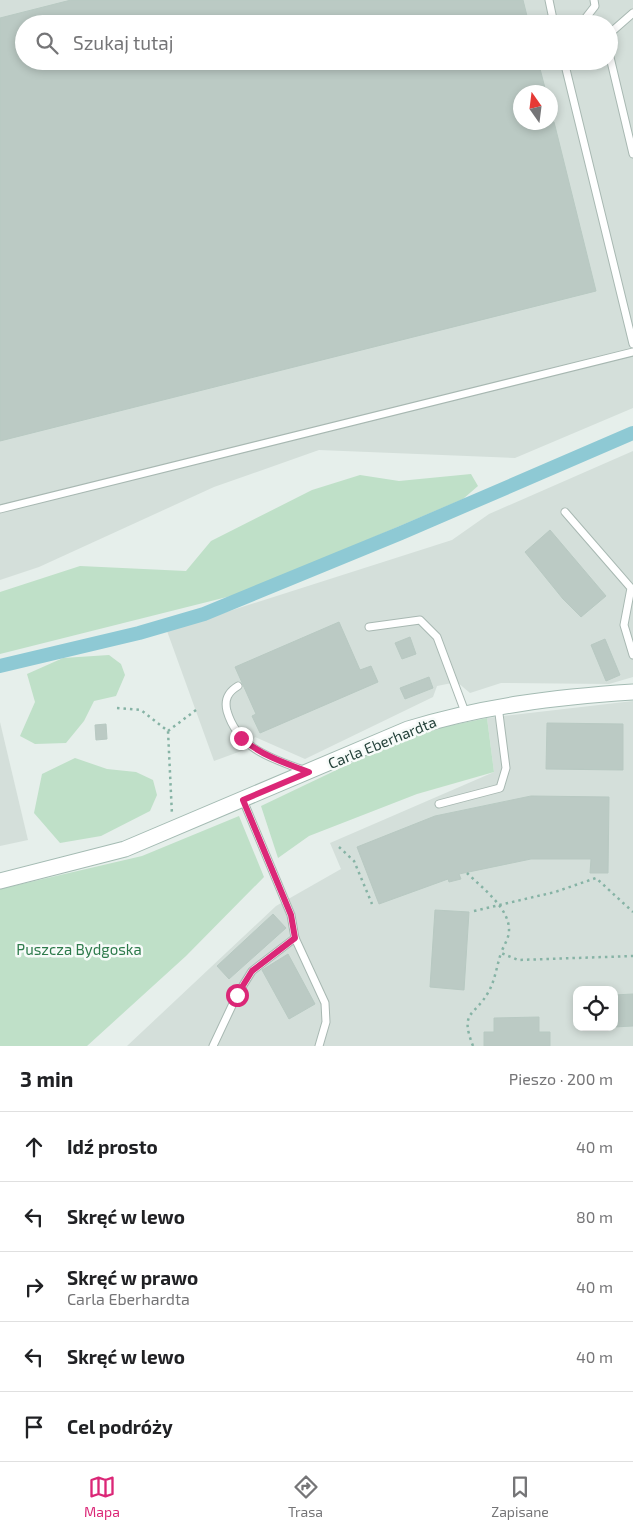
<!DOCTYPE html>
<html lang="pl">
<head>
<meta charset="utf-8">
<style>
	body { margin:0; font-family:"Exo 2",sans-serif; background:#f6f6f6; color:#202124 }
	.controls { position:absolute; right:15px; bottom:15px; display:grid; overflow:hidden; border-radius:10px; box-shadow:0 2px 8px #0003 }
	.controls button { width:45px; height:45px; display:grid; place-items:center; padding:0; border:0; border-bottom:1px solid #e0e0e0; background:#fff; color:#202124; font:25px sans-serif }
	.compass { position:absolute; left:513px; top:85px; width:45px; height:45px; border-radius:50%; background:#fff; box-shadow:0 2px 8px #0003; rotate:346deg }
	.stop { position:absolute; width:15px; height:15px; margin:-11px; border:4px solid #db2777; border-radius:50%; background:#fff }
	.stop.end { background:#db2777; border-color:#fff; box-shadow:0 1px 5px #0008 }
	.list { margin:0; padding:0; list-style:none }
	h2 { display:flex; justify-content:space-between; align-items:center; height:65px; margin:0; padding:0 20px; font-size:21px }
	h2 small { font-size:16px; font-weight:400; color:#757577 }
	.list li { display:grid; grid-template-columns:32px 1fr auto; gap:15px; align-items:center; box-sizing:border-box; height:70px; padding:0 20px; border-top:1px solid #e0e0e0 }
	.list b { display:block; font-size:19px; white-space:nowrap }
	.list p { margin:0; font-size:16px; white-space:nowrap; color:#757577 }
	.list em { font-size:16px; font-style:normal; color:#757577 }
	.icon { flex:none; width:28px; height:28px; fill:none; stroke:currentColor; stroke-width:2; stroke-linecap:round; stroke-linejoin:round }
	.map { position:relative; flex:none; width:633px; height:1046px; overflow:hidden }
	.search { position:absolute; background:#fff; box-shadow:0 2px 8px #0003; left:15px; right:15px; top:15px; height:55px; display:flex; align-items:center; gap:12px; box-sizing:border-box; padding:0 18px; border-radius:28px; color:#757577; font-size:19px }
	.sheet { height:415px; background:#fff }
	nav { display:flex; justify-content:space-around; align-items:center; box-sizing:border-box; height:70px; border-top:1px solid #e0e0e0; background:#fff; font-size:14px; color:#757577 }
	nav a { display:grid; justify-items:center; gap:2px }
	nav .on { color:#db2777 }
	.map>svg:first-child { display:block }
	.built { fill:#d4dfda; fill-rule:evenodd }
	.green { fill:#bfe0c8 }
	.lines { fill:none; stroke-linecap:round; stroke-linejoin:round }
	.canal { stroke:#8ec9d4; stroke-width:14 }
	.building { fill:#bbcac4; stroke:#b8c9c2 }
	.lane-casing { stroke:#a8b8b2; stroke-width:9 }
	.secondary-casing { stroke:#a4bbb3; stroke-width:17 }
	.path { stroke:#86b3a5; stroke-width:2.5; stroke-dasharray:2.5 4; stroke-linecap:butt }
	.lane { stroke:#fff; stroke-width:7 }
	.secondary { stroke:#fff; stroke-width:15 }
	.route { stroke:#db2777; stroke-width:6 }
	.labels { text-anchor:middle; dominant-baseline:central; stroke-width:5; stroke-linejoin:round; paint-order:stroke }
	.street-label { font-size:15px; fill:#24423a; stroke:#f7fbf9 }
	.park-label { font-size:15px; fill:#2d7a4b; stroke:#f7fbf9 }
</style>
</head>
<body>
<div class="map">
<svg width="633" height="1046" viewBox="0 0 633 1046">
	<rect width="100%" height="100%" fill="#e6efeb"/>
	<g class="built">
		<path d="M 0,0 L 633,0 L 633,408 L 515,458 L 319,450 L 214,487 L 39,567 L 0,580 ZM 24,24 L 609,24 L 609,61 L 24,61 ZM 520,92 L 550,92 L 550,122 L 520,122 Z"/>
		<path d="M 633,451 L 633,677 L 609,684 L 501,683 L 470,693 L 457,682 L 437,686 L 433,697 L 305,759 L 255,737 L 244,750 L 214,761 L 167,631 L 452,540 L 489,514 Z"/>
		<path d="M 633,701 L 633,1046 L 127,1046 L 276,906 L 341,869 L 330,843 L 494,772 L 487,718 ZM 577,990 L 614,990 L 614,1027 L 577,1027 Z"/>
		<path d="M 0,722 L 28,840 L 0,846 Z"/>
	</g>
	<g class="green">
		<path d="M 471,474 L 478,486 L 463,499 L 243,593 L 0,654 L 0,592 L 80,566 L 186,571 L 211,541 L 312,490 L 360,475 L 399,481 Z"/>
		<path d="M 109,655 L 121,664 L 125,675 L 116,696 L 94,701 L 84,721 L 66,743 L 35,744 L 20,736 L 35,702 L 27,674 L 63,658 Z"/>
		<path d="M 487,718 L 494,772 L 417,794 L 309,836 L 278,858 L 261,806 L 414,733 Z"/>
		<path d="M 75,758 L 107,769 L 136,772 L 153,780 L 157,795 L 150,811 L 101,836 L 60,843 L 34,813 L 42,774 Z"/>
		<path d="M 239,816 L 264,877 L 186,956 L 87,1046 L 0,1046 L 0,889 L 142,856 Z"/>
	</g>
	<g class="lines">
		<path class="canal" d="M 0,666 L 139,633 L 204,614 L 401,533 L 633,433"/>
	</g>
	<g class="building">
		<path d="M 71,0 L 523,0 L 529,24 L 24,24 L 24,61 L 538,61 L 546,92 L 520,92 L 520,122 L 554,122 L 596,291 L 0,441 L 0,18 Z"/>
		<path d="M 550,530 L 606,596 L 581,617 L 563,599 L 525,552 Z"/>
		<path d="M 339,622 L 360,670 L 371,666 L 378,682 L 260,733 L 252,716 L 256,714 L 235,667 Z"/>
		<path d="M 410,637 L 416,654 L 402,659 L 395,643 Z"/>
		<path d="M 605,639 L 620,675 L 606,681 L 591,645 Z"/>
		<path d="M 429,677 L 433,688 L 405,699 L 400,688 Z"/>
		<path d="M 547,723 L 623,724 L 623,770 L 546,769 Z"/>
		<path d="M 106,724 L 107,739 L 96,740 L 95,725 Z"/>
		<path d="M 531,796 L 609,797 L 608,873 L 590,873 L 591,859 L 531,859 L 459,874 L 461,879 L 449,882 L 448,879 L 379,904 L 357,847 L 435,816 Z"/>
		<path d="M 435,910 L 469,912 L 464,990 L 430,987 Z"/>
		<path d="M 273,914 L 286,928 L 229,979 L 217,966 Z"/>
		<path d="M 288,954 L 315,1004 L 289,1019 L 262,970 Z"/>
		<path d="M 633,994 L 633,1026 L 614,1027 L 614,995 Z"/>
		<path d="M 539,1017 L 539,1032 L 550,1032 L 550,1046 L 484,1046 L 484,1032 L 494,1032 L 494,1018 Z"/>
	</g>
	<g class="lines">
		<g class="lane-casing">
			<g id="lane">
				<path d="M 549,0 L 554,24"/>
				<path d="M 581,24 L 595,6 L 594,0"/>
				<path d="M 609,34 L 633,13"/>
				<path d="M 609,53 L 633,154"/>
				<path d="M 564,61 L 633,344"/>
				<path d="M 0,509 L 633,352"/>
				<path d="M 565,512 L 631,588 L 624,625 L 633,655"/>
				<path d="M 369,627 L 420,620 L 437,637 L 465,712"/>
				<path d="M 238,686 C 228,692 224,699 227,711 C 238,749 273,759 306,771"/>
				<path d="M 439,804 L 500,788 L 506,768 L 498,706"/>
				<path d="M 295,938 L 325,1003 L 326,1022 L 319,1046"/>
				<path d="M 213,1046 L 237,995 L 252,971 L 295,938 L 291,915 L 243,800"/>
			</g>
		</g>
		<g class="secondary-casing">
			<path id="secondary" d="M 0,881 L 125,849 L 408,729 C 482,706 556,697 633,692"/>
		</g>
		<g class="path">
			<path d="M 117,708 L 141,710 L 168,731 L 172,815"/>
			<path d="M 168,731 L 196,710"/>
			<path d="M 339,847 L 354,861 L 372,904"/>
			<path d="M 467,873 C 481,887 510,908 509,931 C 509,938 503,947 501,953"/>
			<path d="M 474,911 L 555,892 L 596,878 L 633,912"/>
			<path d="M 473,1046 C 459,1010 475,1017 489,991 C 495,980 497,965 501,953 L 518,960 L 633,956"/>
		</g>
		<use href="#lane" class="lane"/>
		<use href="#secondary" class="secondary"/>
	</g>
	<g class="lines">
		<path class="route" d="M 237,995 L 252,971 L 295,938 L 291,915 L 243,800 L 309,772 C 284,763 261,755 241,738"/>
	</g>
	<g class="labels">
		<g class="street-label">
			<text transform="translate(382 742) rotate(-22)">Carla Eberhardta</text>
		</g>
		<g class="park-label">
			<text x="79" y="949">Puszcza Bydgoska</text>
		</g>
	</g>
</svg>
<div class="controls">
<button><svg class="icon" aria-label="locate" viewBox="0 0 24 24"><circle cx="12" cy="12" r="6"/><path d="M12 2v4M12 18v4M2 12h4M18 12h4"/></svg></button>
</div>
<svg class="compass" viewBox="-18 -18 36 36"><path d="M0-13l5 13h-10z" fill="#e53935"/><path d="M0 13l5-13h-10z" fill="#757577"/></svg>
<div class="stop" style="left:237px;top:995px"></div>
<div class="stop end" style="left:241px;top:738px"></div>
<div class="search"><svg class="icon" aria-label="search" viewBox="0 0 24 24"><circle cx="10" cy="10" r="6"/><path d="M15 15l6 6"/></svg>Szukaj tutaj</div>
</div>
<section class="sheet">
<h2>3 min<small>Pieszo · 200 m</small></h2>
<ul class="list">
<li><svg class="icon" aria-label="ahead" viewBox="0 0 24 24"><path d="M12 20V5M6 11l6-6 6 6"/></svg><div><b>Idź prosto</b></div><em>40 m</em></li>
<li><svg class="icon" aria-label="left" viewBox="0 0 24 24"><path d="M17 20v-9H6M10 6l-5 5 5 5"/></svg><div><b>Skręć w lewo</b></div><em>80 m</em></li>
<li><svg class="icon" aria-label="right" viewBox="0 0 24 24"><path d="M7 20v-9h11M14 6l5 5-5 5"/></svg><div><b>Skręć w prawo</b><p>Carla Eberhardta</p></div><em>40 m</em></li>
<li><svg class="icon" aria-label="left" viewBox="0 0 24 24"><path d="M17 20v-9H6M10 6l-5 5 5 5"/></svg><div><b>Skręć w lewo</b></div><em>40 m</em></li>
<li><svg class="icon" aria-label="arrive" viewBox="0 0 24 24"><path d="M6 21V4h12l-3 4 3 4H6"/></svg><div><b>Cel podróży</b></div></li>
</ul>
</section>
<nav>
<a class="on"><svg class="icon" aria-label="map" viewBox="0 0 24 24"><path d="M3 6l6-2 6 2 6-2v14l-6 2-6-2-6 2zM9 4v14M15 6v14"/></svg>Mapa</a>
<a><svg class="icon" aria-label="directions" viewBox="0 0 24 24"><path d="M12 3l9 9-9 9-9-9zM9 14v-3h6M13 9l2 2-2 2"/></svg>Trasa</a>
<a><svg class="icon" aria-label="saved" viewBox="0 0 24 24"><path d="M7 4h10v16l-5-4-5 4z"/></svg>Zapisane</a>
</nav>
</body>
</html>
